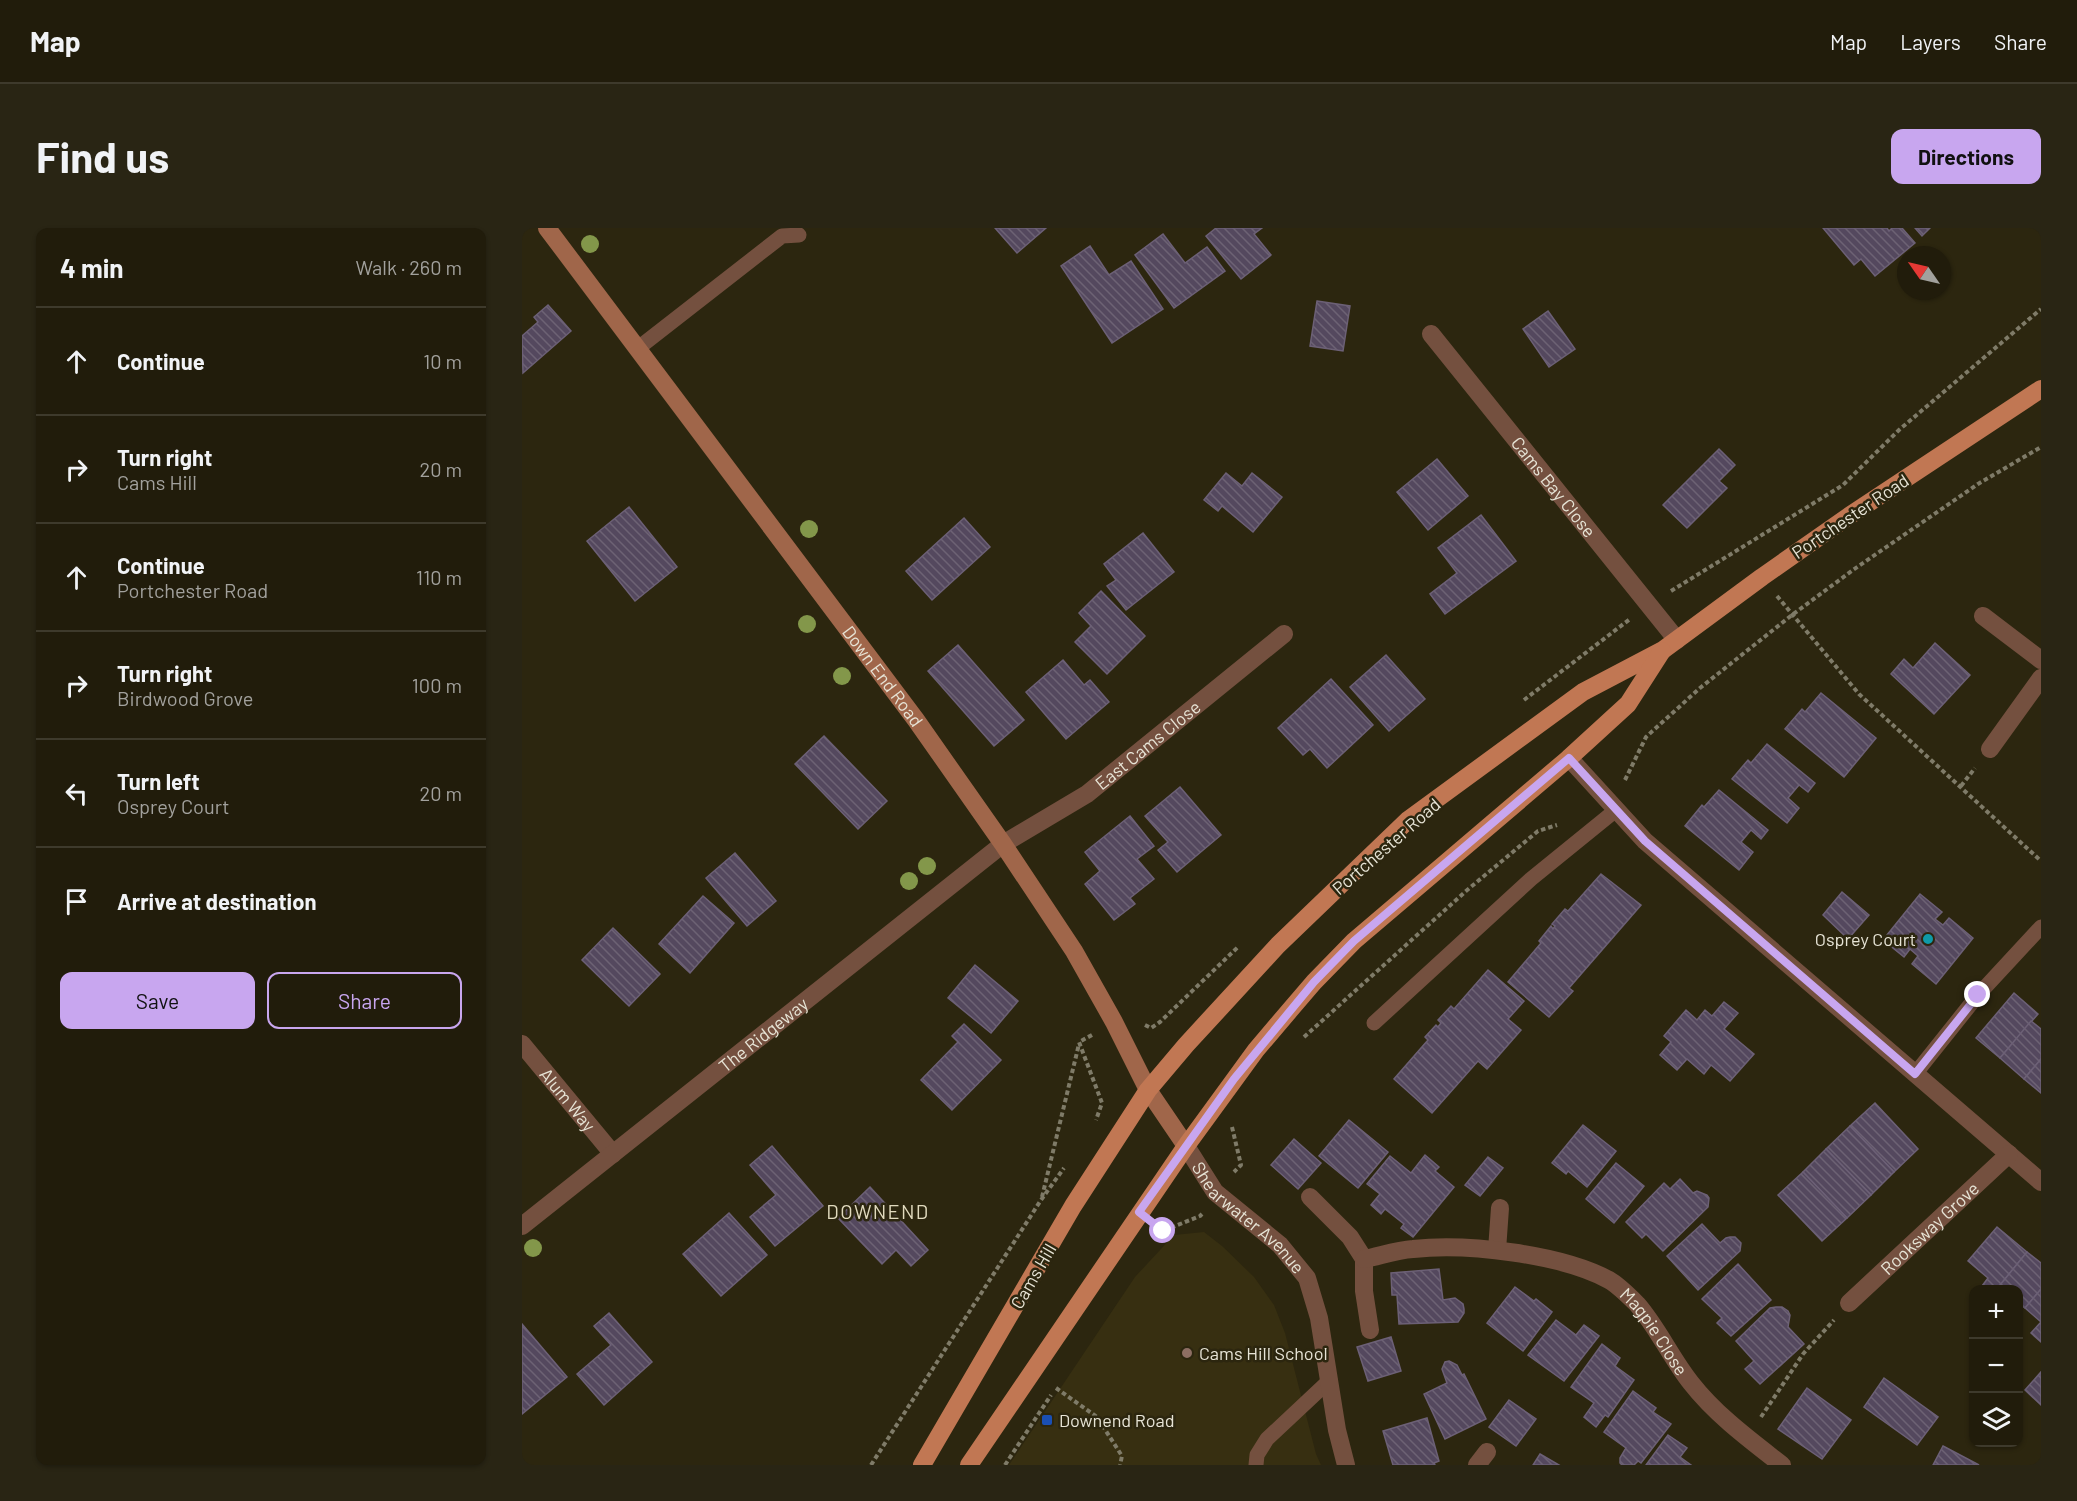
<!DOCTYPE html>
<html lang="en">
<head>
<meta charset="utf-8">
<style>
	body { margin:0; font-family:Barlow,sans-serif; background:#292514; color:#f1f3f6 }
	.controls { position:absolute; right:18px; bottom:18px; display:grid; overflow:hidden; border-radius:12px; box-shadow:0 2px 4px #0004 }
	.controls button { width:54px; height:54px; display:grid; place-items:center; padding:0; border:0; border-bottom:2px solid #3e3a2c; background:#211c0b; color:#f1f3f6; font:30px sans-serif }
	.compass { position:absolute; left:1375px; top:18px; width:54px; height:54px; border-radius:50%; background:#211c0b; box-shadow:0 2px 4px #0004; rotate:304deg }
	.stop { position:absolute; width:18px; height:18px; margin:-14px; border:4px solid #c8a6ef; border-radius:50%; background:#fff }
	.stop.end { background:#c8a6ef; border-color:#fff; box-shadow:0 2px 6px #0008 }
	.list { margin:0; padding:0; list-style:none }
	h2 { display:flex; justify-content:space-between; align-items:center; height:78px; margin:0; padding:0 24px; font-size:26px }
	h2 small { font-size:20px; font-weight:400; color:#a2a19d }
	.list li { display:grid; grid-template-columns:39px 1fr auto; gap:18px; align-items:center; box-sizing:border-box; height:108px; padding:0 24px; border-top:2px solid #3e3a2c }
	.list b { display:block; font-size:22px; white-space:nowrap }
	.list p { margin:0; font-size:20px; white-space:nowrap; color:#a2a19d }
	.list em { font-size:20px; font-style:normal; color:#a2a19d }
	.actions { display:flex; gap:12px; padding:18px 24px }
	.actions a { flex:1; padding:14px 0; border:2px solid #c8a6ef; border-radius:12px; text-align:center; font-size:21px; color:#c8a6ef }
	.actions .main { background:#c8a6ef; color:#111 }
	.icon { flex:none; width:33px; height:33px; fill:none; stroke:currentColor; stroke-width:2; stroke-linecap:round; stroke-linejoin:round }
	.map { position:relative; flex:none; width:1519px; height:1237px; overflow:hidden; border-radius:12px }
	header { display:flex; align-items:center; gap:36px; box-sizing:border-box; height:84px; padding:0 30px; background:#211c0b; border-bottom:2px solid #3e3a2c }
	header strong { font-size:28px }
	nav { display:flex; gap:33px; margin-inline-start:auto; font-size:21px }
	.intro { display:flex; align-items:center; justify-content:space-between; box-sizing:border-box; height:144px; padding:0 36px }
	h1 { margin:0; font-size:42px }
	.button { padding:15px 27px; border-radius:12px; background:#c8a6ef; color:#111; font-size:21px; font-weight:700 }
	main { display:flex; gap:36px; padding:0 36px }
	aside { flex:1; background:#211c0b; border-radius:12px; box-shadow:0 2px 4px #0004 }
	.map>svg:first-child { display:block }
	.built { fill:#372f11 }
	.building { fill:url(#building-back-hatch); stroke:#6c6076; stroke-width:1.5 }
	.lines { fill:none; stroke-linecap:round; stroke-linejoin:round }
	.path { stroke:#7f7b68; stroke-width:4; stroke-dasharray:4.5 3; stroke-linecap:butt }
	.lane { stroke:#74503f; stroke-width:15 }
	.street { stroke:#74503f; stroke-width:18 }
	.secondary { stroke:#a0664a; stroke-width:18 }
	.primary { stroke:#c17753; stroke-width:18 }
	.tree { fill:#83974a }
	.route { stroke:#c8a6ef; stroke-width:8 }
	.culture-dot { fill:#0f9aa8; stroke:#2c260f; stroke-width:2 }
	.education-dot { fill:#8d6e63; stroke:#2c260f; stroke-width:2 }
	.transit-dot { fill:#1a4fb4; stroke:#2c260f; stroke-width:2 }
	.labels { text-anchor:middle; dominant-baseline:central; stroke-width:5; stroke-linejoin:round; paint-order:stroke }
	.street-label { font-size:18px; fill:#e7e4d6; stroke:#2c260f }
	.poi-label { font-size:18px; fill:#e7e4d6; stroke:#2c260f; text-anchor:start }
	.neighbourhood-label { font-size:20px; letter-spacing:1.5px; fill:#e1dabe; stroke:#2c260f }
</style>
</head>
<body>
<header>
<strong>Map</strong>
<nav><a>Map</a><a>Layers</a><a>Share</a></nav>
</header>
<div class="intro"><h1>Find us</h1><a class="button">Directions</a></div>
<main>
<aside>
<h2>4 min<small>Walk · 260 m</small></h2>
<ul class="list">
<li><svg class="icon" aria-label="ahead" viewBox="0 0 24 24"><path d="M12 20V5M6 11l6-6 6 6"/></svg><div><b>Continue</b></div><em>10 m</em></li>
<li><svg class="icon" aria-label="right" viewBox="0 0 24 24"><path d="M7 20v-9h11M14 6l5 5-5 5"/></svg><div><b>Turn right</b><p>Cams Hill</p></div><em>20 m</em></li>
<li><svg class="icon" aria-label="ahead" viewBox="0 0 24 24"><path d="M12 20V5M6 11l6-6 6 6"/></svg><div><b>Continue</b><p>Portchester Road</p></div><em>110 m</em></li>
<li><svg class="icon" aria-label="right" viewBox="0 0 24 24"><path d="M7 20v-9h11M14 6l5 5-5 5"/></svg><div><b>Turn right</b><p>Birdwood Grove</p></div><em>100 m</em></li>
<li><svg class="icon" aria-label="left" viewBox="0 0 24 24"><path d="M17 20v-9H6M10 6l-5 5 5 5"/></svg><div><b>Turn left</b><p>Osprey Court</p></div><em>20 m</em></li>
<li><svg class="icon" aria-label="arrive" viewBox="0 0 24 24"><path d="M6 21V4h12l-3 4 3 4H6"/></svg><div><b>Arrive at destination</b></div></li>
</ul>
<div class="actions"><a class="main">Save</a><a>Share</a></div>
</aside>
<div class="map">
<svg width="1519" height="1237" viewBox="0 0 1519 1237">
	<defs>
		<pattern id="building-back-hatch" width="6" height="6" patternUnits="userSpaceOnUse" patternTransform="scale(1.5)"><rect width="6" height="6" fill="#54485e"/><path d="M-1 5l2 2M0 0l6 6M5-1l2 2" fill="none" stroke="#6d6274"/></pattern>
	</defs>
	<rect width="100%" height="100%" fill="#2c260f"/>
	<path class="built" d="M 682,1004 L 700,1018 L 732,1049 L 752,1077 L 763,1105 L 794,1226 L 799,1237 L 487,1237 L 613,1049 L 652,1007 Z"/>
	<g class="building">
		<path d="M 473,0 L 524,0 L 495,25 Z"/>
		<path d="M 694,0 L 740,0 L 732,6 L 749,27 L 719,51 L 684,8 Z"/>
		<path d="M 1301,0 L 1365,0 L 1367,3 L 1370,0 L 1380,0 L 1393,15 L 1353,48 L 1339,31 L 1332,37 Z"/>
		<path d="M 1393,0 L 1408,0 L 1400,8 Z"/>
		<path d="M 641,6 L 663,35 L 685,19 L 703,43 L 652,80 L 613,27 Z"/>
		<path d="M 568,18 L 587,47 L 609,33 L 641,81 L 590,115 L 539,38 Z"/>
		<path d="M 795,73 L 828,78 L 821,123 L 788,118 Z"/>
		<path d="M 26,77 L 49,103 L 1,145 L 0,108 L 16,94 L 12,89 Z"/>
		<path d="M 1026,83 L 1053,121 L 1027,139 L 1001,101 Z"/>
		<path d="M 1197,221 L 1213,237 L 1197,253 L 1205,260 L 1165,300 L 1141,277 Z"/>
		<path d="M 915,231 L 946,268 L 906,302 L 875,264 Z"/>
		<path d="M 704,245 L 720,258 L 730,245 L 760,269 L 731,304 L 700,278 L 696,283 L 682,272 Z"/>
		<path d="M 107,279 L 155,339 L 113,373 L 65,313 Z"/>
		<path d="M 959,287 L 994,333 L 923,386 L 908,366 L 935,345 L 916,320 Z"/>
		<path d="M 442,290 L 468,319 L 410,372 L 384,343 Z"/>
		<path d="M 621,305 L 652,344 L 604,382 L 585,358 L 594,352 L 582,336 Z"/>
		<path d="M 579,363 L 623,408 L 585,446 L 553,414 L 569,398 L 557,385 Z"/>
		<path d="M 1413,415 L 1448,447 L 1412,486 L 1369,446 L 1382,431 L 1391,440 Z"/>
		<path d="M 436,417 L 502,492 L 472,518 L 406,443 Z"/>
		<path d="M 864,427 L 903,471 L 867,503 L 828,459 Z"/>
		<path d="M 541,432 L 562,457 L 568,452 L 587,474 L 544,511 L 504,464 Z"/>
		<path d="M 809,451 L 851,497 L 805,540 L 788,521 L 781,527 L 756,500 Z"/>
		<path d="M 1299,465 L 1354,510 L 1322,549 L 1263,501 L 1280,481 L 1283,484 Z"/>
		<path d="M 302,508 L 365,573 L 336,601 L 273,536 Z"/>
		<path d="M 1245,516 L 1293,555 L 1286,564 L 1277,557 L 1266,570 L 1277,580 L 1265,595 L 1210,551 L 1226,532 L 1229,535 Z"/>
		<path d="M 658,559 L 699,607 L 655,644 L 636,622 L 646,614 L 623,588 Z"/>
		<path d="M 1197,562 L 1246,602 L 1239,611 L 1229,602 L 1219,614 L 1231,624 L 1217,642 L 1163,598 L 1180,577 L 1182,579 Z"/>
		<path d="M 608,588 L 632,618 L 615,631 L 632,651 L 608,670 L 613,676 L 592,692 L 563,656 L 578,643 L 563,624 Z"/>
		<path d="M 213,625 L 254,673 L 225,698 L 184,650 Z"/>
		<path d="M 1079,646 L 1119,677 L 1047,760 L 1051,763 L 1027,789 L 986,754 L 1019,715 L 1017,713 L 1029,698 L 1031,701 L 1033,698 L 1030,696 L 1043,681 L 1046,683 Z"/>
		<path d="M 1320,664 L 1347,687 L 1326,711 L 1301,687 Z"/>
		<path d="M 1398,666 L 1420,684 L 1413,691 L 1421,697 L 1427,690 L 1451,710 L 1414,756 L 1390,736 L 1396,728 L 1388,721 L 1382,729 L 1361,712 Z"/>
		<path d="M 181,668 L 212,695 L 168,745 L 137,716 Z"/>
		<path d="M 91,700 L 138,746 L 107,778 L 60,732 Z"/>
		<path d="M 453,737 L 496,773 L 469,805 L 426,770 Z"/>
		<path d="M 966,742 L 1002,773 L 986,791 L 999,802 L 965,841 L 956,833 L 910,885 L 872,851 L 906,812 L 903,809 L 914,797 L 916,799 L 919,795 L 916,792 L 929,778 L 932,781 Z"/>
		<path d="M 1492,765 L 1516,786 L 1478,830 L 1454,810 Z"/>
		<path d="M 1202,774 L 1216,785 L 1202,801 L 1232,826 L 1208,853 L 1189,837 L 1182,846 L 1165,831 L 1155,842 L 1138,827 L 1149,814 L 1142,808 L 1164,782 L 1175,792 L 1183,782 L 1190,788 Z"/>
		<path d="M 1509,793 L 1519,801 L 1519,831 L 1502,851 L 1478,830 Z"/>
		<path d="M 442,796 L 479,832 L 430,882 L 399,852 L 436,814 L 430,808 Z"/>
		<path d="M 1519,831 L 1519,865 L 1502,851 Z"/>
		<path d="M 1353,875 L 1396,921 L 1372,944 L 1328,898 Z"/>
		<path d="M 827,892 L 866,924 L 836,960 L 797,928 Z"/>
		<path d="M 1061,897 L 1094,923 L 1065,959 L 1046,943 L 1044,946 L 1030,935 Z"/>
		<path d="M 1328,898 L 1372,944 L 1349,967 L 1304,921 Z"/>
		<path d="M 772,911 L 799,935 L 776,961 L 749,937 Z"/>
		<path d="M 250,918 L 301,978 L 253,1018 L 228,989 L 254,967 L 228,937 Z"/>
		<path d="M 1304,921 L 1349,967 L 1325,990 L 1281,944 Z"/>
		<path d="M 903,927 L 917,939 L 913,943 L 932,959 L 891,1009 L 879,1000 L 882,996 L 863,981 L 859,986 L 849,977 L 858,966 L 845,956 L 868,928 L 889,945 Z"/>
		<path d="M 966,929 L 981,940 L 958,968 L 943,957 Z"/>
		<path d="M 1094,935 L 1122,958 L 1092,995 L 1064,971 Z"/>
		<path d="M 1281,944 L 1325,990 L 1300,1013 L 1256,967 Z"/>
		<path d="M 1158,951 L 1171,965 L 1175,963 L 1185,967 L 1187,970 L 1186,979 L 1141,1023 L 1124,1006 L 1120,1010 L 1104,994 L 1142,955 L 1148,961 Z"/>
		<path d="M 348,959 L 406,1022 L 389,1038 L 374,1022 L 360,1036 L 316,990 Z"/>
		<path d="M 207,985 L 245,1027 L 199,1068 L 161,1026 Z"/>
		<path d="M 1180,996 L 1198,1015 L 1204,1010 L 1208,1009 L 1213,1009 L 1219,1015 L 1218,1023 L 1176,1062 L 1145,1028 Z"/>
		<path d="M 1475,999 L 1505,1024 L 1474,1062 L 1457,1062 L 1466,1050 L 1446,1033 Z"/>
		<path d="M 1505,1024 L 1519,1035 L 1519,1061 L 1503,1080 L 1496,1075 L 1496,1062 L 1474,1062 Z"/>
		<path d="M 1216,1036 L 1249,1072 L 1209,1108 L 1195,1095 L 1200,1090 L 1180,1071 Z"/>
		<path d="M 917,1041 L 921,1072 L 933,1070 L 941,1076 L 942,1081 L 942,1085 L 936,1094 L 877,1096 L 875,1067 L 870,1067 L 869,1045 Z"/>
		<path d="M 993,1059 L 1012,1073 L 1014,1071 L 1030,1084 L 1001,1123 L 965,1095 Z"/>
		<path d="M 1519,1061 L 1519,1114 L 1509,1105 L 1519,1094 L 1503,1080 Z"/>
		<path d="M 1254,1079 L 1260,1079 L 1266,1083 L 1268,1087 L 1266,1099 L 1282,1116 L 1238,1156 L 1223,1141 L 1232,1133 L 1214,1113 L 1248,1080 Z"/>
		<path d="M 87,1085 L 130,1134 L 82,1177 L 55,1146 L 89,1117 L 72,1098 Z"/>
		<path d="M 1034,1092 L 1054,1107 L 1062,1097 L 1077,1108 L 1042,1153 L 1006,1127 Z"/>
		<path d="M 0,1096 L 45,1149 L 0,1186 Z"/>
		<path d="M 869,1109 L 879,1143 L 846,1153 L 835,1119 Z"/>
		<path d="M 1080,1116 L 1098,1130 L 1093,1138 L 1112,1152 L 1086,1189 L 1083,1187 L 1074,1199 L 1062,1189 L 1072,1175 L 1049,1159 Z"/>
		<path d="M 927,1133 L 935,1137 L 940,1147 L 942,1146 L 964,1191 L 923,1211 L 902,1166 L 925,1155 L 920,1141 L 923,1134 Z"/>
		<path d="M 1519,1144 L 1519,1177 L 1503,1162 Z"/>
		<path d="M 1362,1150 L 1416,1189 L 1395,1217 L 1342,1179 Z"/>
		<path d="M 1285,1160 L 1329,1192 L 1300,1231 L 1256,1201 Z"/>
		<path d="M 1111,1163 L 1134,1180 L 1131,1184 L 1149,1196 L 1119,1235 L 1116,1233 L 1112,1237 L 1100,1237 L 1098,1235 L 1098,1230 L 1104,1220 L 1082,1204 Z"/>
		<path d="M 987,1172 L 1014,1191 L 994,1218 L 967,1199 Z"/>
		<path d="M 905,1190 L 917,1233 L 912,1235 L 913,1237 L 871,1237 L 861,1203 Z"/>
		<path d="M 1146,1207 L 1165,1220 L 1158,1229 L 1169,1237 L 1124,1237 Z"/>
		<path d="M 1421,1218 L 1457,1237 L 1411,1237 Z"/>
		<path d="M 1018,1226 L 1037,1237 L 1011,1237 Z"/>
	</g>
	<g class="lines">
		<g class="path">
			<path d="M 1149,363 L 1321,257 L 1377,202 L 1519,81"/>
			<path d="M 1255,368 L 1337,466 L 1519,633"/>
			<path d="M 1002,472 L 1108,391"/>
			<path d="M 1103,552 L 1124,509 L 1178,460 L 1270,387 L 1331,342 L 1456,256 L 1519,219"/>
			<path d="M 1439,558 L 1453,540"/>
			<path d="M 623,797 L 629,800 L 638,794 L 717,718"/>
			<path d="M 570,807 L 557,814 L 580,875 L 574,892"/>
			<path d="M 782,809 L 944,663 L 1016,603 L 1035,597"/>
			<path d="M 710,899 L 719,937 L 712,944"/>
			<path d="M 520,969 L 557,816"/>
			<path d="M 636,1007 L 641,1003 L 678,988 L 680,986"/>
			<path d="M 534,1160 L 575,1189 L 600,1228 L 598,1237"/>
			<path d="M 1239,1189 L 1281,1126 L 1312,1092"/>
			<path d="M 349,1237 L 519,972 L 542,940"/>
			<path d="M 483,1237 L 529,1167"/>
		</g>
		<g class="lane">
			<path d="M 115,121 L 260,8 L 277,7"/>
			<path d="M 852,795 L 1009,651 L 1094,582"/>
			<path d="M 1393,846 L 1456,767 L 1519,699"/>
			<path d="M 734,1237 L 735,1227 L 745,1211 L 808,1152"/>
		</g>
		<g class="street">
			<path id="s1" d="M 909,106 L 1155,412"/>
			<path d="M 1461,388 L 1519,432"/>
			<path d="M 1468,521 L 1519,450"/>
			<path d="M 1047,530 L 1123,613 L 1519,954"/>
			<path id="s2" d="M 0,816 L 91,926"/>
			<path id="s3" d="M 664,918 L 693,964 L 758,1017 L 785,1050 L 797,1090 L 815,1202 L 824,1237"/>
			<path d="M 788,969 L 828,1009 L 842,1031 L 842,1063 L 848,1102"/>
			<path id="s4" d="M 0,998 L 481,616 L 565,566 L 762,406"/>
			<path d="M 975,1022 L 978,980"/>
			<path id="s5" d="M 842,1031 C 858,1028 874,1022 891,1021 C 945,1015 1039,1026 1087,1052 C 1096,1057 1107,1068 1115,1076 C 1136,1100 1149,1130 1169,1155 C 1194,1187 1228,1212 1260,1237"/>
			<path id="s6" d="M 1327,1075 L 1487,926"/>
			<path d="M 955,1237 L 965,1224"/>
		</g>
		<path class="secondary" id="s7" d="M 25,0 L 394,492 L 481,616 L 552,723 L 592,794 L 626,862 L 664,918"/>
		<g class="primary">
			<path d="M 400,1237 L 551,978 L 626,862 L 664,817 L 756,717 L 886,592 L 1061,464 L 1141,422 L 1240,349 L 1327,288 L 1519,161"/>
			<path d="M 447,1237 L 664,918 L 734,822 L 768,782 L 792,754 L 832,713 L 1047,530 L 1106,476 L 1140,423"/>
		</g>
	</g>
	<g class="tree">
		<circle cx="68" cy="16" r="9"/>
		<circle cx="287" cy="301" r="9"/>
		<circle cx="285" cy="396" r="9"/>
		<circle cx="320" cy="448" r="9"/>
		<circle cx="405" cy="638" r="9"/>
		<circle cx="387" cy="653" r="9"/>
		<circle cx="11" cy="1020" r="9"/>
	</g>
	<g class="lines">
		<path class="route" d="M 641,1003 L 617,984 L 712,851 L 792,754 L 832,713 L 1047,530 L 1123,613 L 1393,846 L 1456,767"/>
	</g>
	<circle class="culture-dot" cx="1406" cy="711" r="6"/>
	<circle class="education-dot" cx="665" cy="1125" r="6"/>
	<rect class="transit-dot" x="519" y="1186" width="12" height="12" rx="3"/>
	<g class="labels">
		<g class="street-label">
			<text stroke="none"><textPath href="#s1" startOffset="196">Cams Bay Close</textPath></text>
			<text transform="translate(1328 288) rotate(-34)">Portchester Road</text>
			<text stroke="none"><textPath href="#s7" startOffset="560">Down End Road</textPath></text>
			<text stroke="none"><textPath href="#s4" startOffset="790">East Cams Close</textPath></text>
			<text transform="translate(864 618) rotate(-41)">Portchester Road</text>
			<text stroke="none"><textPath href="#s4" startOffset="308">The Ridgeway</textPath></text>
			<text stroke="none"><textPath href="#s2" startOffset="72">Alum Way</textPath></text>
			<text stroke="none"><textPath href="#s3" startOffset="96">Shearwater Avenue</textPath></text>
			<text stroke="none"><textPath href="#s6" startOffset="110">Rooksway Grove</textPath></text>
			<text transform="translate(511 1048) rotate(-60)">Cams Hill</text>
			<text stroke="none"><textPath href="#s5" startOffset="320">Magpie Close</textPath></text>
		</g>
		<g class="poi-label">
			<text x="1394" y="711" text-anchor="end">Osprey Court</text>
			<text x="677" y="1125">Cams Hill School</text>
			<text x="537" y="1192">Downend Road</text>
		</g>
		<g class="neighbourhood-label">
			<text x="356" y="983">DOWNEND</text>
		</g>
	</g>
</svg>
<div class="controls">
<button>+</button>
<button>−</button>
<button><svg class="icon" aria-label="layers" viewBox="0 0 24 24"><path d="M12 4l9 5-9 5-9-5zM3 14l9 5 9-5"/></svg></button>
</div>
<svg class="compass" viewBox="-18 -18 36 36"><path d="M0-13l5 13h-10z" fill="#e53935"/><path d="M0 13l5-13h-10z" fill="#a2a19d"/></svg>
<div class="stop" style="left:641px;top:1003px"></div>
<div class="stop end" style="left:1456px;top:767px"></div>
</div>
</main>
</body>
</html>
